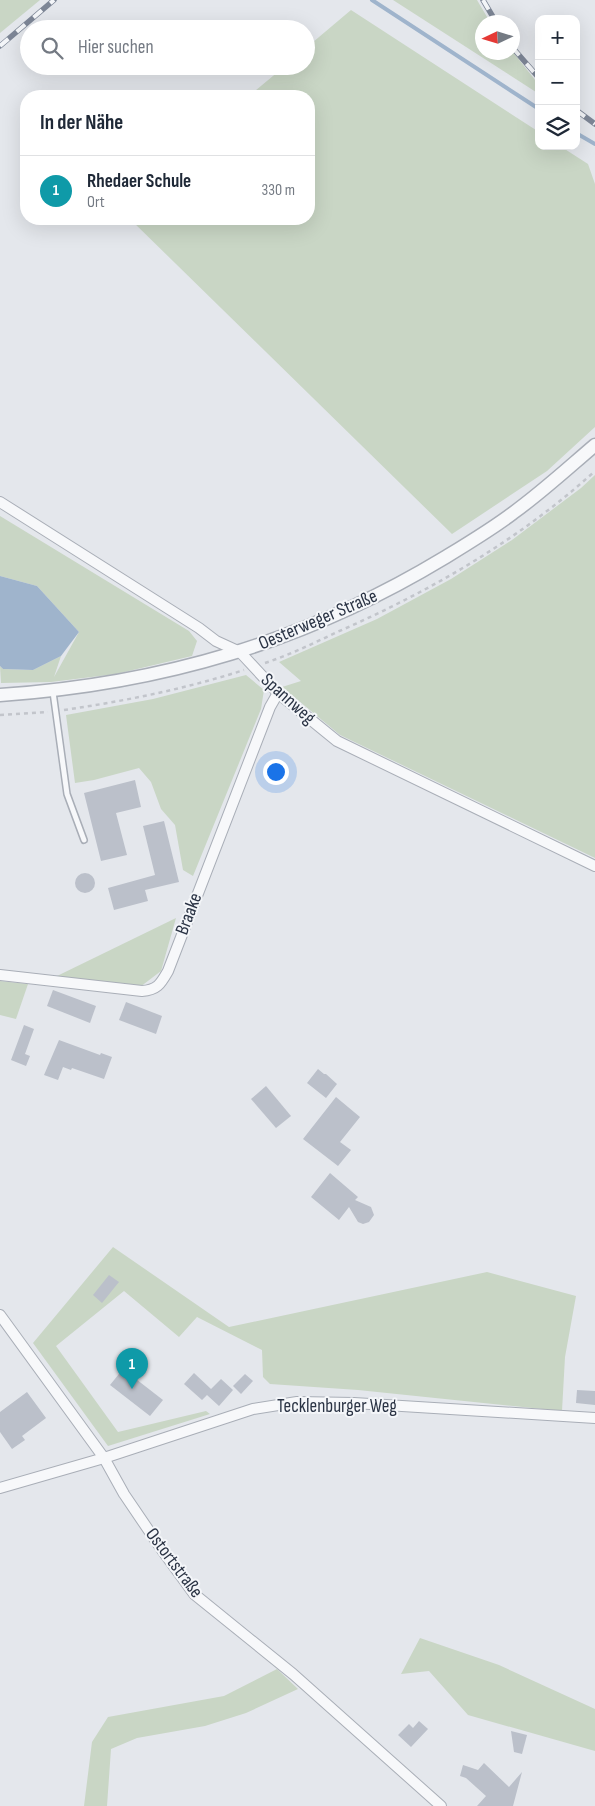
<!DOCTYPE html>
<html lang="de">
<head>
<meta charset="utf-8">
<style>
	body { margin:0; font-family:"Sofia Sans Condensed",sans-serif; background:#f6f6f7; color:#1f2937 }
	.controls { position:absolute; right:15px; top:15px; display:grid; overflow:hidden; border-radius:10px; box-shadow:0 5px 20px #0002 }
	.controls button { width:45px; height:45px; display:grid; place-items:center; padding:0; border:0; border-bottom:1px solid #e0e1e3; background:#fff; color:#1f2937; font:25px sans-serif }
	.compass { position:absolute; left:475px; top:15px; width:45px; height:45px; border-radius:50%; background:#fff; box-shadow:0 5px 20px #0002; rotate:266deg }
	.you { position:absolute; left:275px; top:771px; width:18px; height:18px; margin:-12px; border:4px solid #fff; border-radius:50%; background:#1a73e8; box-shadow:0 0 0 8px #1a73e833 }
	.badge { display:grid; place-items:center; width:32px; height:32px; border-radius:50%; background:#ea580c; color:#fff; font-size:16px; font-weight:700 }
	.pin { position:absolute; translate:-50% -41px; filter:drop-shadow(0 1px 2px #0008) }
	.pin::after { content:''; position:absolute; top:26px; width:18px; height:15px; background:inherit; clip-path:polygon(0 0,100% 0,50% 100%) }
	.list { margin:0; padding:0; list-style:none }
	h2 { display:flex; justify-content:space-between; align-items:center; height:65px; margin:0; padding:0 20px; font-size:21px }
	h2 small { font-size:16px; font-weight:400; color:#747a83 }
	.list li { display:grid; grid-template-columns:32px 1fr auto; gap:15px; align-items:center; box-sizing:border-box; height:70px; padding:0 20px; border-top:1px solid #e0e1e3 }
	.list b { display:block; font-size:19px; white-space:nowrap }
	.list p { margin:0; font-size:16px; white-space:nowrap; color:#747a83 }
	.list em { font-size:16px; font-style:normal; color:#747a83 }
	.icon { flex:none; width:28px; height:28px; fill:none; stroke:currentColor; stroke-width:2; stroke-linecap:round; stroke-linejoin:round }
	.map { position:relative; flex:none; width:595px; height:1806px; overflow:hidden }
	.search { position:absolute; background:#fff; box-shadow:0 5px 20px #0002; left:20px; top:20px; width:295px; height:55px; display:flex; align-items:center; gap:12px; box-sizing:border-box; padding:0 18px; border-radius:28px; color:#747a83; font-size:19px }
	.panel { position:absolute; background:#fff; box-shadow:0 5px 20px #0002; left:20px; top:90px; width:295px; height:135px; border-radius:20px }
	.map>svg:first-child { display:block }
	.green { fill:#c9d6c5 }
	.water { fill:#9fb4cc }
	.lines { fill:none; stroke-linecap:round; stroke-linejoin:round }
	.stream { stroke:#9fb4cc; stroke-width:4 }
	.building { fill:#bbc0ca }
	.service-casing { stroke:#a9aeb7; stroke-width:8 }
	.minor-casing { stroke:#a9aeb7; stroke-width:12 }
	.tertiary-casing { stroke:#a9aeb7; stroke-width:15 }
	.path { stroke:#c2c5cb; stroke-width:2.5; stroke-dasharray:4 4; stroke-linecap:butt }
	.service { stroke:#f7f8fa; stroke-width:5 }
	.minor { stroke:#f7f8fa; stroke-width:10 }
	.tertiary { stroke:#f7f8fa; stroke-width:12 }
	.rail-casing { stroke:#7d8696; stroke-width:5.5 }
	.rail { stroke:#f4f6f9; stroke-width:4; stroke-dasharray:11; stroke-linecap:butt }
	.labels { text-anchor:middle; dominant-baseline:central; stroke-width:4; stroke-linejoin:round; paint-order:stroke }
	.street-label { font-size:19px; fill:#2b3445; stroke:#f4f6f9 }
</style>
</head>
<body>
<div class="map">
<svg width="595" height="1806" viewBox="0 0 595 1806">
	<rect width="100%" height="100%" fill="#e4e7ec"/>
	<g class="green">
		<path d="M 0,0 L 40,0 L 0,33 Z"/>
		<path d="M 393,0 L 477,0 L 490,22 L 482,22 L 482,52 L 513,52 L 539,85 L 539,94 Z"/>
		<path d="M 351,10 L 539,132 L 539,146 L 560,146 L 588,164 L 595,184 L 595,427 L 547,471 L 452,534 L 130,219 L 309,219 L 309,96 L 249,96 L 285,66 L 306,66 L 306,48 Z"/>
		<path d="M 595,475 L 595,858 L 340,735 L 282,687 L 301,681 L 279,662 L 377,619 L 451,579 L 512,540 L 581,488 Z"/>
		<path d="M 0,516 L 189,631 L 197,641 L 192,656 L 116,674 L 51,682 L 1,683 L 0,666 L 3,669 L 33,670 L 61,656 L 54,677 L 79,632 L 37,586 L 0,576 Z"/>
		<path d="M 246,675 L 264,690 L 261,709 L 193,876 L 183,870 L 175,825 L 161,809 L 151,782 L 139,768 L 94,780 L 75,783 L 66,715 L 153,699 Z"/>
		<path d="M 176,918 L 161,971 L 140,987 L 57,976 Z"/>
		<path d="M 0,981 L 28,984 L 16,1019 L 0,1015 Z"/>
		<path d="M 113,1247 L 229,1327 L 487,1272 L 576,1296 L 565,1357 L 562,1411 L 358,1390 L 270,1384 L 263,1377 L 262,1350 L 197,1317 L 179,1337 L 124,1291 L 56,1346 L 118,1432 L 206,1411 L 210,1414 L 108,1446 L 33,1343 Z"/>
		<path d="M 420,1638 L 499,1665 L 595,1709 L 595,1751 L 468,1715 L 429,1671 L 401,1674 Z"/>
		<path d="M 277,1669 L 298,1689 L 246,1713 L 205,1726 L 137,1738 L 111,1749 L 107,1806 L 84,1806 L 92,1742 L 108,1717 L 224,1696 Z"/>
	</g>
	<path class="water" d="M 0,576 L 37,586 L 79,632 L 61,656 L 33,670 L 3,669 L 0,666 Z"/>
	<g class="lines">
		<g class="stream">
			<path d="M 372,0 L 539,109"/>
			<path d="M 576,133 L 595,144"/>
		</g>
	</g>
	<g class="building">
		<path d="M 135,780 L 141,807 L 116,813 L 127,855 L 101,861 L 84,793 Z"/>
		<path d="M 164,821 L 179,882 L 145,890 L 148,901 L 114,910 L 108,888 L 155,875 L 143,826 Z"/>
		<circle cx="85" cy="883" r="10"/>
		<path d="M 53,990 L 96,1006 L 90,1023 L 47,1006 Z"/>
		<path d="M 126,1002 L 162,1016 L 156,1034 L 119,1020 Z"/>
		<path d="M 24,1025 L 34,1029 L 25,1054 L 30,1056 L 26,1066 L 11,1060 Z"/>
		<path d="M 59,1040 L 100,1055 L 101,1053 L 112,1057 L 104,1079 L 72,1068 L 71,1070 L 63,1067 L 58,1080 L 44,1075 Z"/>
		<path d="M 318,1069 L 324,1074 L 326,1074 L 337,1084 L 326,1098 L 307,1083 Z"/>
		<path d="M 266,1086 L 291,1116 L 276,1128 L 251,1099 Z"/>
		<path d="M 336,1097 L 360,1117 L 340,1142 L 351,1150 L 338,1166 L 303,1139 Z"/>
		<path d="M 330,1173 L 358,1197 L 355,1200 L 371,1207 L 374,1215 L 369,1222 L 363,1224 L 358,1222 L 349,1207 L 339,1220 L 311,1197 Z"/>
		<path d="M 109,1275 L 119,1282 L 102,1303 L 93,1295 Z"/>
		<path d="M 123,1369 L 163,1400 L 150,1416 L 110,1385 Z"/>
		<path d="M 194,1373 L 211,1389 L 221,1379 L 233,1390 L 219,1406 L 207,1395 L 202,1400 L 184,1384 Z"/>
		<path d="M 245,1374 L 253,1381 L 241,1394 L 233,1386 Z"/>
		<path d="M 577,1390 L 595,1391 L 595,1405 L 576,1403 Z"/>
		<path d="M 27,1392 L 46,1418 L 22,1436 L 25,1440 L 12,1449 L 0,1432 L 0,1412 Z"/>
		<path d="M 419,1721 L 428,1729 L 411,1747 L 398,1735 L 409,1724 L 413,1728 Z"/>
		<path d="M 511,1731 L 527,1735 L 522,1754 L 514,1752 Z"/>
		<path d="M 484,1763 L 509,1787 L 522,1772 L 513,1806 L 477,1806 L 486,1796 L 466,1778 L 460,1776 L 463,1765 L 478,1770 Z"/>
	</g>
	<g class="lines">
		<g class="service-casing">
			<path id="service" d="M 53,692 L 67,794 L 84,840"/>
		</g>
		<g class="minor-casing">
			<g id="minor">
				<path d="M 0,502 L 199,628 L 216,641 L 240,652 L 278,693 L 337,741 L 595,866"/>
				<path d="M 0,975 L 142,991 C 158,990 161,983 168,971 L 270,707 L 278,693"/>
				<path d="M 0,1315 L 104,1458 L 124,1494 L 162,1550 L 194,1594 L 293,1674 L 441,1806"/>
				<path d="M 0,1488 L 104,1458 L 253,1409 L 297,1402 L 354,1403 L 595,1418"/>
			</g>
		</g>
		<g class="tertiary-casing">
			<path id="tertiary" d="M 0,695 C 161,684 305,642 444,558 C 467,544 492,529 513,513 C 542,492 568,468 595,445"/>
		</g>
		<g class="path">
			<path d="M 265,663 C 289,655 312,644 335,633 C 429,592 519,540 595,471"/>
			<path d="M 64,710 C 125,701 185,689 244,670"/>
			<path d="M 0,715 L 48,712"/>
		</g>
		<use href="#service" class="service"/>
		<use href="#minor" class="minor"/>
		<use href="#tertiary" class="tertiary"/>
		<g class="rail-casing">
			<g id="rail">
				<path d="M 483,0 L 496,22"/>
				<path d="M 0,46 L 54,0"/>
				<path d="M 512,47 L 539,78"/>
				<path d="M 576,110 L 595,124"/>
			</g>
		</g>
		<use href="#rail" class="rail"/>
	</g>
	<g class="labels">
		<g class="street-label">
			<text transform="translate(318 620) rotate(-23)">Oesterweger Straße</text>
			<text transform="translate(288 699) rotate(42)">Spannweg</text>
			<text transform="translate(189 914) rotate(-69)">Braake</text>
			<text x="337" y="1406">Tecklenburger Weg</text>
			<text transform="translate(174 1563) rotate(53)">Ostortstraße</text>
		</g>
	</g>
</svg>
<div class="controls">
<button>+</button>
<button>−</button>
<button><svg class="icon" aria-label="layers" viewBox="0 0 24 24"><path d="M12 4l9 5-9 5-9-5zM3 14l9 5 9-5"/></svg></button>
</div>
<svg class="compass" viewBox="-18 -18 36 36"><path d="M0-13l5 13h-10z" fill="#e53935"/><path d="M0 13l5-13h-10z" fill="#747a83"/></svg>
<div class="you"></div>
<div class="pin badge" style="left:132px;top:1389px;background:#0f9aa8">1</div>
<div class="search"><svg class="icon" aria-label="search" viewBox="0 0 24 24"><circle cx="10" cy="10" r="6"/><path d="M15 15l6 6"/></svg>Hier suchen</div>
<section class="panel">
<h2>In der Nähe<small></small></h2>
<ul class="list">
<li><span class="badge" style="background:#0f9aa8">1</span><div><b>Rhedaer Schule</b><p>Ort</p></div><em>330 m</em></li>
</ul>
</section>
</div>
</body>
</html>
